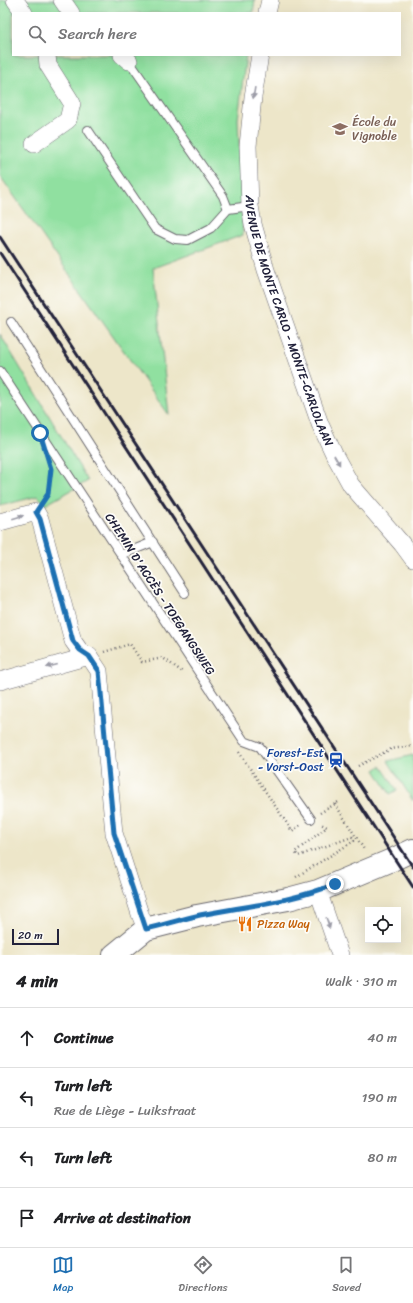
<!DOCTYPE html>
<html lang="en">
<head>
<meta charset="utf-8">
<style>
	body { margin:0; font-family:Sriracha,sans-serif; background:#f2f2f2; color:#202124 }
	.controls { position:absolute; right:12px; bottom:12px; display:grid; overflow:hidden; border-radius:0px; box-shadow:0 4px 16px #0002 }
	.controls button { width:36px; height:36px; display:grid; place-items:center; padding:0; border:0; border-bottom:1px solid #e0e0e0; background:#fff; color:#202124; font:20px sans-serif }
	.scale { position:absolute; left:12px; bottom:10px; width:47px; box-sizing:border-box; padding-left:4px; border:2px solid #22223b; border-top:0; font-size:11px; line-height:14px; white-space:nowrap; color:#22223b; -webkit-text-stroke:3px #fdfcf7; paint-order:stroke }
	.stop { position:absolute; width:12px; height:12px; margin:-9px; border:3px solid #1f6fb2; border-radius:50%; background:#fff }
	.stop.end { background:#1f6fb2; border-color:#fff; box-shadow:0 1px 4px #0008 }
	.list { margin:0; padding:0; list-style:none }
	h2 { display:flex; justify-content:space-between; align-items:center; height:52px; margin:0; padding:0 16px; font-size:17px }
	h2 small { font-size:13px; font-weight:400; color:#757577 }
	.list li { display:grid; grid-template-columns:26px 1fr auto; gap:12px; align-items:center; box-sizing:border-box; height:60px; padding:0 16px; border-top:1px solid #e0e0e0 }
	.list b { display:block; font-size:15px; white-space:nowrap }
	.list p { margin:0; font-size:13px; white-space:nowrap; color:#757577 }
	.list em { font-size:13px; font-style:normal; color:#757577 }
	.icon { flex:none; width:22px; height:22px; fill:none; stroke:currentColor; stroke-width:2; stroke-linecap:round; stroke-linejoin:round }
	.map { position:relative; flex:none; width:413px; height:955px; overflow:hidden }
	.search { position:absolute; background:#fff; box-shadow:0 4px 16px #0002; left:12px; right:12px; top:12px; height:44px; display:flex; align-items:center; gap:10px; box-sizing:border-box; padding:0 14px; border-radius:0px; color:#757577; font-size:15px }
	.sheet { height:292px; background:#fff }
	nav { display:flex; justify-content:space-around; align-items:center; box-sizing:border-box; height:56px; border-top:1px solid #e0e0e0; background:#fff; font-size:11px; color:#757577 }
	nav a { display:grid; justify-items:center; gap:2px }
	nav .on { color:#1f6fb2 }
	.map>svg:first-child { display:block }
	.green { fill:#90e0a0; stroke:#59816e }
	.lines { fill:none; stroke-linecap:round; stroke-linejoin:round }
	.lane-casing { stroke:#69676d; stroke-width:10 }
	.street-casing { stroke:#69676d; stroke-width:18 }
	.secondary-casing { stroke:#69676d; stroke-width:24 }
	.path { stroke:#69676d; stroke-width:2.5; stroke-dasharray:1 3; stroke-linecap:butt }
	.lane { stroke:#fff; stroke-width:8 }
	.street { stroke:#fff; stroke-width:17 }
	.secondary { stroke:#fff; stroke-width:22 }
	.rail { stroke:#22223b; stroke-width:3 }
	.oneway { fill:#9c9ca7 }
	.route { stroke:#1f6fb2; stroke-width:5 }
	.labels { text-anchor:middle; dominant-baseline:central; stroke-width:3.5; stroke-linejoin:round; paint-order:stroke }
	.education-label { font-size:12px; fill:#785e54; stroke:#fdfcf7; text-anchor:start }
	.street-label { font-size:12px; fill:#22223b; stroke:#fdfcf7 }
	.transit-label { font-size:12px; fill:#164399; stroke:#fdfcf7; text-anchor:end }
	.food-label { font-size:12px; fill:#c56008; stroke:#fdfcf7; text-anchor:start }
</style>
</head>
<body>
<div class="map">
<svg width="413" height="955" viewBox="0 0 413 955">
	<rect width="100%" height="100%" fill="#fdfcf7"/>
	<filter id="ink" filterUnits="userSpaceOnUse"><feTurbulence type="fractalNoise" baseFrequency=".025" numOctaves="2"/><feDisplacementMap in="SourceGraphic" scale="8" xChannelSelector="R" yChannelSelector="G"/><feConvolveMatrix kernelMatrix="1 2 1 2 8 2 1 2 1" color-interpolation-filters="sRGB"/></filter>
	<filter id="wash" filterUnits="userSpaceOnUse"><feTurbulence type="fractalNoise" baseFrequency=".012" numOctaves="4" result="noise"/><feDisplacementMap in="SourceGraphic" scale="16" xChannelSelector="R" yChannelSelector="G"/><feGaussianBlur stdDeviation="0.9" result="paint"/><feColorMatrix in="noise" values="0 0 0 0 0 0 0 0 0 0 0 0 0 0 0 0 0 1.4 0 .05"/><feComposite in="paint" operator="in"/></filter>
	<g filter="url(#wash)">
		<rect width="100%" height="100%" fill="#ede6c9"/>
		<g class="green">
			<path d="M 0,0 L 255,0 L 253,13 L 13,13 L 13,55 L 246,55 L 238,119 L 243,235 L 153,268 L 169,415 L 0,176 Z"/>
			<path d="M 0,334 L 88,481 L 45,505 L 38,496 L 0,506 Z"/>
			<path d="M 413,755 L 413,801 L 388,761 Z"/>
			<path d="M 381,766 L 397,790 L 390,794 L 375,770 Z"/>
		</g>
	</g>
	<g filter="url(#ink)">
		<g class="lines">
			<g class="lane-casing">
				<g id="lane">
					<path d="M 129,61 L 223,196 L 228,209"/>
					<path d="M 88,130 L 155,229 L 175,239 L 188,240 L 211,228 L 228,209 L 250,206"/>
					<path d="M 11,322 L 185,593"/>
					<path d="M 0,371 L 244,741 L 260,747 L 311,819"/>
					<path d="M 121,555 L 153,542"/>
				</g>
			</g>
			<g class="street-casing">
				<g id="street">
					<path d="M 15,0 L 24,13"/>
					<path d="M 62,0 L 71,13"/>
					<path d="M 267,13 L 270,0"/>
					<path d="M 122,55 L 129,61"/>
					<path id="s1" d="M 260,55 L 253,97 L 248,146 L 250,206 L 253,224 L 266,270 L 320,424 L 334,454 L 351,485 L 402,544 L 413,559"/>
					<path d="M 34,144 L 68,120 L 72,103 L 48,65 L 47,55"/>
					<path d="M 0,522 L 36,512 L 40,519 L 73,641 L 80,651 L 89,656 L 99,671 L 114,833 L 140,914 L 146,929"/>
					<path d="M 0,681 L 89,656"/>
					<path d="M 318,891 L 340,955"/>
				</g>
			</g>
			<g class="secondary-casing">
				<path id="secondary" d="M 114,955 L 146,929 L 197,916 L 288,899 L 318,891 L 392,860 L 413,850"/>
			</g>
			<g class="path">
				<path d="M 44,500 L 48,494 L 51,470"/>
				<path d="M 104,652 L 130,644 L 142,662 L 163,658 L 184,673"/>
				<path d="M 239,752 L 292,831 L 302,824"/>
				<path d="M 358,766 L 391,749 L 413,746"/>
				<path d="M 335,804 L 365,851"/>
				<path d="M 320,813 L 340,801"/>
				<path d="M 296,877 L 354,841 L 352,837 L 298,856 L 295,852 L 327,827 L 321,824"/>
			</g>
			<use href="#lane" class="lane"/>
			<use href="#street" class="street"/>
			<use href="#secondary" class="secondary"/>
			<g class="rail">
				<path d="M 0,237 L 413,867"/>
				<path d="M 0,253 L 413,887"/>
			</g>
		</g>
		<defs><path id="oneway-solid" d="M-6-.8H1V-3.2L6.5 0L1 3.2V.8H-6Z"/></defs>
		<g class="oneway">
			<use href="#oneway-solid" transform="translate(254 93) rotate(99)"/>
			<use href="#oneway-solid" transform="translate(337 460) rotate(60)"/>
			<use href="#oneway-solid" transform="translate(18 517) rotate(-16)"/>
			<use href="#oneway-solid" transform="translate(52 666) rotate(165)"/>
			<use href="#oneway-solid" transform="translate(328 923) rotate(71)"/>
		</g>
	</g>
	<g class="lines" filter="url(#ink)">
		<path class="route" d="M 40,433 L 51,469 L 48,494 L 36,512 L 40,519 L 73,641 L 80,650 L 89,656 L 99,671 L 114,833 L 146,929 C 164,925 182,919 200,915 C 245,906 292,902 335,884"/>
	</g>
	<defs>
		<g id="school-bare" transform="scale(1.2)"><path d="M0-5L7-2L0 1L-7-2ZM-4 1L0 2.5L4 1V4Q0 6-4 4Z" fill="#8d6e63" stroke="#fdfcf7" stroke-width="2.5" paint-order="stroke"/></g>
		<g id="station-bare" transform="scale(1.2)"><path d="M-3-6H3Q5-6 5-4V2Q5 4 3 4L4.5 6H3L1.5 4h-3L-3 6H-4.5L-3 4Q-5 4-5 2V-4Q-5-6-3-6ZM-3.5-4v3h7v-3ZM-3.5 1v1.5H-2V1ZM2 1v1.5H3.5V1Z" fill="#1a4fb4" stroke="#fdfcf7" stroke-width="2.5" paint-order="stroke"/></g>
		<g id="restaurant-bare" transform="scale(1.2)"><path d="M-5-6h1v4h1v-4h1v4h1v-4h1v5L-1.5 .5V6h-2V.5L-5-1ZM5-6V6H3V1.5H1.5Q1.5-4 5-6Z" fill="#e8710a" stroke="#fdfcf7" stroke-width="2.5" paint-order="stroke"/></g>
	</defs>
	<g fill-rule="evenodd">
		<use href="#school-bare" x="340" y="129"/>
		<use href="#station-bare" x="336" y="760"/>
		<use href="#restaurant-bare" x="245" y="924"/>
	</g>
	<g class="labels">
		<g class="education-label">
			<text x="352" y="122">École du<tspan x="352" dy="14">Vignoble</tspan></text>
		</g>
		<g class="street-label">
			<text stroke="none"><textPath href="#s1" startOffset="273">AVENUE DE MONTE CARLO - MONTE-CARLOLAAN</textPath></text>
			<text transform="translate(160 594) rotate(57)">CHEMIN D'ACCÈS - TOEGANGSWEG</text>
		</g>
		<g class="transit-label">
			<text x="324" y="753">Forest-Est<tspan x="324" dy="14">- Vorst-Oost</tspan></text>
		</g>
		<g class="food-label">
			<text x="257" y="924">Pizza Way</text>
		</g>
	</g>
</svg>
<div class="controls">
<button><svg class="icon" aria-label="locate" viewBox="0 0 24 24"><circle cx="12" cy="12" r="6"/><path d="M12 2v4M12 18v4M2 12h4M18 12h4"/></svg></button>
</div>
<div class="scale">20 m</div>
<div class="stop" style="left:40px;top:433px"></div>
<div class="stop end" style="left:335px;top:884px"></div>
<div class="search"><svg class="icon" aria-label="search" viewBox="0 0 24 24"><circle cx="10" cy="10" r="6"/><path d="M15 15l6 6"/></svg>Search here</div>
</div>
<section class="sheet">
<h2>4 min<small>Walk · 310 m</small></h2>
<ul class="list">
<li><svg class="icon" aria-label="ahead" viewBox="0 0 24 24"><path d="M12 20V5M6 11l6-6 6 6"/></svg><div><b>Continue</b></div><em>40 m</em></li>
<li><svg class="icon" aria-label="left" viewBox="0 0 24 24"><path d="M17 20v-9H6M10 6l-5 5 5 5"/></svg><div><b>Turn left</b><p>Rue de Liège - Luikstraat</p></div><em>190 m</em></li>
<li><svg class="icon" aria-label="left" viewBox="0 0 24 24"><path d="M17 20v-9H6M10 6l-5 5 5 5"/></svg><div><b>Turn left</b></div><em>80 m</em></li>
<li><svg class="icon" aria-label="arrive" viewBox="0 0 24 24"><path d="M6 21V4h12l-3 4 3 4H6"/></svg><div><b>Arrive at destination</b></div></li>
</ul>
</section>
<nav>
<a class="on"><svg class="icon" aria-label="map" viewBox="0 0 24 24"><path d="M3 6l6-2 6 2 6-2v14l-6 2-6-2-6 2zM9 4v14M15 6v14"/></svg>Map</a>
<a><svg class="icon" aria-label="directions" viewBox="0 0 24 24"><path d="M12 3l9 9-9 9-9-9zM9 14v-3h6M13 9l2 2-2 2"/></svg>Directions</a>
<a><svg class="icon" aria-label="saved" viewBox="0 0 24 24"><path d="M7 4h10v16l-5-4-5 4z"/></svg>Saved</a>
</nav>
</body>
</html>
